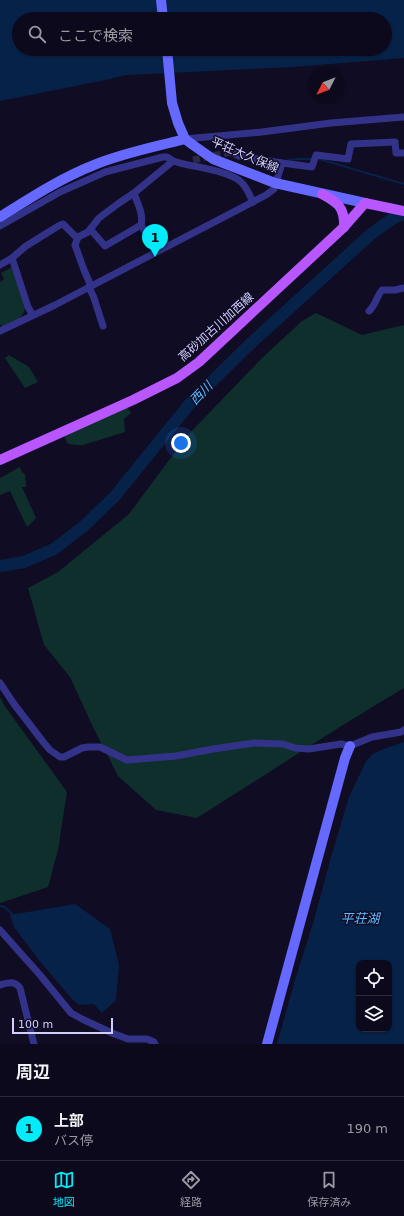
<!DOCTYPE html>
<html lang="ja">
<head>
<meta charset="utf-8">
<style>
	body { margin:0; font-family:"DejaVu Sans","Noto Sans JP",sans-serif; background:#191728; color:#f1f3f6 }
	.controls { position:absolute; right:12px; bottom:12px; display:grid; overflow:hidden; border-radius:8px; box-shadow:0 1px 3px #0004 }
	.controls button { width:36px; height:36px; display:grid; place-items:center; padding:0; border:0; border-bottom:1px solid #2b2a3a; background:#0b091b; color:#f1f3f6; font:20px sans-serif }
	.compass { position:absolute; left:308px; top:68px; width:36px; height:36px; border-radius:50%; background:#0b091b; box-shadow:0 1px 3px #0004; rotate:228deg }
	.scale { position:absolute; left:12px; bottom:10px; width:101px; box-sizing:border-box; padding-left:4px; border:2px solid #d2cfff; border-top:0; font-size:11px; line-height:14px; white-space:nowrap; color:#d2cfff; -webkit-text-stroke:3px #0f0c24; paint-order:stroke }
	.you { position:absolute; left:181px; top:443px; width:14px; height:14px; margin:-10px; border:3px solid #fff; border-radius:50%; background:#1a73e8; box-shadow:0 0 0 6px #1a73e833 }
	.badge { display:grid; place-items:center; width:26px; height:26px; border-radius:50%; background:#00ecfa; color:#111; font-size:13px; font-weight:700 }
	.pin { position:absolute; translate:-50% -33px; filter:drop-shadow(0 1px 2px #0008) }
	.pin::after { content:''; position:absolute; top:21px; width:14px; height:12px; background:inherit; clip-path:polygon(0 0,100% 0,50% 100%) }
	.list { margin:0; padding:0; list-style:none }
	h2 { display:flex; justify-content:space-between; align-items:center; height:52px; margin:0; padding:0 16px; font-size:17px }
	h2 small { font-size:13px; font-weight:400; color:#9a9aa3 }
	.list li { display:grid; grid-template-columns:26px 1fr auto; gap:12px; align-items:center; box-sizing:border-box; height:64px; padding:0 16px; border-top:1px solid #2b2a3a }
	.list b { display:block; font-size:15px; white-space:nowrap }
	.list p { margin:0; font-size:13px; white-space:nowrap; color:#9a9aa3 }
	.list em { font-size:13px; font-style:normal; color:#9a9aa3 }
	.icon { flex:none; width:22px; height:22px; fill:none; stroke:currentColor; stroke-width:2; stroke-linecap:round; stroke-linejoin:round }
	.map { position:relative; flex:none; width:404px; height:1044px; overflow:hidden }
	.search { position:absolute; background:#0b091b; box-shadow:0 1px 3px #0004; left:12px; right:12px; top:12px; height:44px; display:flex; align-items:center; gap:10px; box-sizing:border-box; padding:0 14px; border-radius:22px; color:#9a9aa3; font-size:15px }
	.sheet { height:116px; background:#0b091b }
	nav { display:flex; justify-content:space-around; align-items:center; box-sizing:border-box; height:56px; border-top:1px solid #2b2a3a; background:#0b091b; font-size:11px; color:#9a9aa3 }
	nav a { display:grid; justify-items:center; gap:2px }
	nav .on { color:#00ecfa }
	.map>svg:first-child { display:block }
	.green { fill:#0e2f2c }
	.water { fill:#072248; fill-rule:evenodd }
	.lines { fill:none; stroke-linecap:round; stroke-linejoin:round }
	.stream { stroke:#072248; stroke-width:2 }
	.river { stroke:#072248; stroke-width:12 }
	.street-tunnel { stroke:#2c2945; stroke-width:7; stroke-dasharray:7 3.5; stroke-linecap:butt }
	.street { stroke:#323388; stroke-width:7 }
	.secondary { stroke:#6669ff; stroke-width:10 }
	.primary { stroke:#b856ff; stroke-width:10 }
	.labels { text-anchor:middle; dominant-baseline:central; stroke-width:3; stroke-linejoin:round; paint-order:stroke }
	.street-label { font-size:12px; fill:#d2cfff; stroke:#0f0c24 }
	.water-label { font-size:13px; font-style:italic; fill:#5dbbff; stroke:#0f0c24 }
</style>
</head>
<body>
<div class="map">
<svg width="404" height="1044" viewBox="0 0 404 1044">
	<rect width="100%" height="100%" fill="#0f0c24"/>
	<g class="green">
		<path d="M 12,267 L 25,307 C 24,320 12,322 2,327 L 0,324 L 0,282 L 4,279 L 1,273 Z"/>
		<path d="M 316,313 L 362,335 L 404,325 L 404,688 C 334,729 266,775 197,818 L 156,810 L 118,776 L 93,727 L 70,677 L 44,645 L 28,588 L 58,572 L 129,514 L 187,436 L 262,358 L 302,321 Z"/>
		<path d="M 9,355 L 29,367 L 38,382 L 25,388 L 5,358 Z"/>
		<path d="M 127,407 L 131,413 L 124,419 L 125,432 L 83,445 L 76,445 L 68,444 L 64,436 Z"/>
		<path d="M 20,467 L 22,472 L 25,474 L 26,487 L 22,487 L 36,518 L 27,527 L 10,491 L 0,495 L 0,478 Z"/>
		<path d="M 0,697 L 4,705 L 67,792 L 58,850 L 48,887 L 0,903 Z"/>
	</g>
	<g class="water">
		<path d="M 0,0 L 404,0 L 404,58 L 293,67 L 126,75 L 110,79 L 0,101 ZM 19,19 L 385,19 L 385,49 L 19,49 Z"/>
		<path d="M 404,742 L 404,1044 L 277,1044 L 295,980 L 314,920 L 331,857 L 349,797 L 366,761 L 373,754 L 381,750 ZM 359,963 L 389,963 L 389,1029 L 359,1029 Z"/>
		<path d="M 75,904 L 110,929 L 119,965 L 116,1000 L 102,1013 L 94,1004 L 79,1005 L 71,998 L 42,964 L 14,927 L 10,915 Z"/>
	</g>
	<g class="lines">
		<g class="stream">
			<path d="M 319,159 L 404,184"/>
			<path d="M 288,160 L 299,159 L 313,159"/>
			<path d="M 0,906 L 5,907 L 12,914"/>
		</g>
		<path class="river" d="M 0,566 L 24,562 L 54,549 L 84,526 L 115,496 L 192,401 L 250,344 L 371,234 L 395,217 L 404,214"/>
		<path class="street-tunnel" d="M 193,160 L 231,152"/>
		<g class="street">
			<path d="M 185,139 L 262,132 L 331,123 L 404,117"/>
			<path d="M 231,152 L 239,156 L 282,163"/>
			<path d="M 134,193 C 137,203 144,214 141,225 L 147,235 L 161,249"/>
			<path d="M 0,226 L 60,192 L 85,181 L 105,172 L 163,157 L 167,157 L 173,161"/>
			<path d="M 91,230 L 105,246 L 141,225"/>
			<path d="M 78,237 L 75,245 L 84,270 L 91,286"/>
			<path d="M 12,258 L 28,307 L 32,314"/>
			<path d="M 0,265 L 12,258 L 26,246 L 60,225 L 63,224 L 75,236 L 78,237 L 88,232 L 99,218 L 119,203 L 134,193 L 173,161 C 190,167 231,170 242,183 C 247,188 250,196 253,202"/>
			<path d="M 89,287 L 94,298 L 103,326"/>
			<path d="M 369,311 C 376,305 376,297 382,290 L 395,290 L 404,288"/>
			<path d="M 0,331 L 55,305 L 266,195 L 274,189 L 282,163 L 312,167 L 316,155 L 348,159 L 351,144 L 395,142 L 396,153 L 404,153"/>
			<path d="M 0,683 L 14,704 L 44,743 L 50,750 L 60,757 L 64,757 L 82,748 L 88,747 L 100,747 L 127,760 L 176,756 L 213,749 L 254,743 L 283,744 L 295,748 L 309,749 L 341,744 L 350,746 L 372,737 L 401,732 L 404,730"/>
			<path d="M 0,930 L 40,975 L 71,1013 L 82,1019 L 112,1033 L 128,1039 L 147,1039 L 154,1042 L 155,1044"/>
			<path d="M 0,985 C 8,983 14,980 20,988 L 34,1044"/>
		</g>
		<g class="secondary">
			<path d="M 161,0 L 163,19"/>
			<path d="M 167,49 L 172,103 L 178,123 L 185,139 L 193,145 L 213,159 L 275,183 L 365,203"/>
			<path d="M 0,217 C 30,198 61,178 94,165 C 123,153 155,147 185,139"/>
			<path d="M 267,1044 L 345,758 L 350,746"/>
		</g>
		<g class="primary">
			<path d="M 322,194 C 337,202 345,207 344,227"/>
			<path d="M 0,460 L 133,400 L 177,378 L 199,362 L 344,227 L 365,203 L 404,211"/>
		</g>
	</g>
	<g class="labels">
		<g class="street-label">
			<text transform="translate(245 155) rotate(23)">平荘大久保線</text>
			<text transform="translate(216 327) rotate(-42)">高砂加古川加西線</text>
		</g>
		<g class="water-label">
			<text transform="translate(201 393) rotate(-46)">西川</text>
			<text x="360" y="918">平荘湖</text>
		</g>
	</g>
</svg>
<div class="controls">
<button><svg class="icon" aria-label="locate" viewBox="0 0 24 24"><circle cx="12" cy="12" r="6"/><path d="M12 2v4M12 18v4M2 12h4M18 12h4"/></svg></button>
<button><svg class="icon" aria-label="layers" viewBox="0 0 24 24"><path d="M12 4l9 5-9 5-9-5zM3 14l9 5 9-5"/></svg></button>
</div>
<svg class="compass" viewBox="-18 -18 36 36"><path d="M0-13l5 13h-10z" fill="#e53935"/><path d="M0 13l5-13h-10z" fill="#9a9aa3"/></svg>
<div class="scale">100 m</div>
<div class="you"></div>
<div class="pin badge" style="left:155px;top:257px">1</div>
<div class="search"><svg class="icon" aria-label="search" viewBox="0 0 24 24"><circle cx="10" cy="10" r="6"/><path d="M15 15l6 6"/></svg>ここで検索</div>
</div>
<section class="sheet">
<h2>周辺<small></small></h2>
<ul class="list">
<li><span class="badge">1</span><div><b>上部</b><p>バス停</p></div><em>190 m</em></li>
</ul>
</section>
<nav>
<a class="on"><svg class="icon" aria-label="map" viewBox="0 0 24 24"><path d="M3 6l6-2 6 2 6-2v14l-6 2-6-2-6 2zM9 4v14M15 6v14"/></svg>地図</a>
<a><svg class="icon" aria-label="directions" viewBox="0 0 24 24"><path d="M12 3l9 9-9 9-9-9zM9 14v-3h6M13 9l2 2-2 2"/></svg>経路</a>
<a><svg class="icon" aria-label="saved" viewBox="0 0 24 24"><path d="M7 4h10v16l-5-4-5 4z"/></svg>保存済み</a>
</nav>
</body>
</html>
